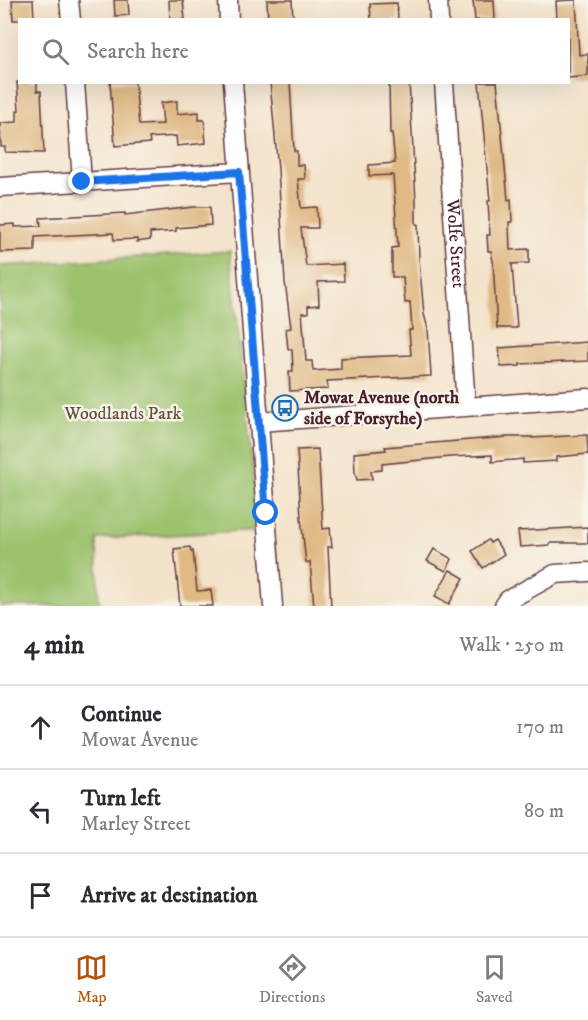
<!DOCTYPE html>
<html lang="en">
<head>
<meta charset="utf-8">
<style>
	body { margin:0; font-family:"IM FELL DW Pica",serif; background:#f7f7f7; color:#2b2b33 }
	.stop { position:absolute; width:18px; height:18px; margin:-14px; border:4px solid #1a73e8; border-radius:50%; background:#fff }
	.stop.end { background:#1a73e8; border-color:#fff; box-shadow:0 2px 6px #0008 }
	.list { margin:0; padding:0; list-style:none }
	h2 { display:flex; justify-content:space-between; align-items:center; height:78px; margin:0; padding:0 24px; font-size:26px }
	h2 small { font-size:20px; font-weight:400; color:#7c7c81 }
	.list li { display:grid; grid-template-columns:39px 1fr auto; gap:18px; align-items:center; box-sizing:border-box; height:84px; padding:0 24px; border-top:2px solid #e1e1e2 }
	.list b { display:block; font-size:22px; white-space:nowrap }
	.list p { margin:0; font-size:20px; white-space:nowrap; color:#7c7c81 }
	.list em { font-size:20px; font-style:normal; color:#7c7c81 }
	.icon { flex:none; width:33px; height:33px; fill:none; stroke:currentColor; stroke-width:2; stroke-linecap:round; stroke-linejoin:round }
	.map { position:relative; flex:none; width:588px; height:606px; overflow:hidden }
	.search { position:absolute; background:#fff; box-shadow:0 6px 24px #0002; left:18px; right:18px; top:18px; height:66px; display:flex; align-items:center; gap:15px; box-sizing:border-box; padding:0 21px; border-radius:0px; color:#7c7c81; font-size:22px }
	.sheet { height:330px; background:#fff }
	nav { display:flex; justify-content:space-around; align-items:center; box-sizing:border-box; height:84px; border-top:2px solid #e1e1e2; background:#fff; font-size:16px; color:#7c7c81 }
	nav a { display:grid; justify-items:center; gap:3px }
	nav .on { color:#b45309 }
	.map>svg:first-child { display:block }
	.green { fill:#9bc26d; stroke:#72704c; stroke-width:1.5 }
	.building { fill:#e0b984 }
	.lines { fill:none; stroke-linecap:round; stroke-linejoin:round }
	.minor-casing { stroke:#643c43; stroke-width:21 }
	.minor { stroke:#fff; stroke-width:18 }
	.route { stroke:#1a73e8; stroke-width:8 }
	.labels { text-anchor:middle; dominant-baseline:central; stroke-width:5; stroke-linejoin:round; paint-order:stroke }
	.street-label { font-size:18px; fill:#4a1f2b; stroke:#f7f3e8 }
	.poi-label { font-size:18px; font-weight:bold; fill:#4a1f2b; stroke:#f7f3e8; text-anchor:start }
	.park-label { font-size:18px; fill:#62503f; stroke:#f7f3e8 }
</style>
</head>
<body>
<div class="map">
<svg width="588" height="606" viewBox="0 0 588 606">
	<rect width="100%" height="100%" fill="#f7f3e8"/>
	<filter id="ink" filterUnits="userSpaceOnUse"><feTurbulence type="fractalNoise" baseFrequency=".0167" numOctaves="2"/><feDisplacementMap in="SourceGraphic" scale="12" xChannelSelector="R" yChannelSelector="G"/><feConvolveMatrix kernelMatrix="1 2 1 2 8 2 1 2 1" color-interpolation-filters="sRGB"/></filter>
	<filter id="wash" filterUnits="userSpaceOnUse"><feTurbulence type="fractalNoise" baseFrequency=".008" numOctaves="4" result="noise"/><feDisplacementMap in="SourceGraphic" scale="24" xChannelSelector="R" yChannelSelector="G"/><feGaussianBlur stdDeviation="1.35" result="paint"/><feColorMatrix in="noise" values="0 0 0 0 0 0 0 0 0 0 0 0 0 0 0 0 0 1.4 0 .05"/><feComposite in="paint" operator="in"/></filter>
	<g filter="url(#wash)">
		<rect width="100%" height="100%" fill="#f4e3cb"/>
		<path class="green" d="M 230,251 L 259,530 L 97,539 L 99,606 L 0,606 L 0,266 Z"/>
		<g id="blocks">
			<g class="building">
				<path d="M 12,0 L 33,0 L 34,20 L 13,20 Z"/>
				<path d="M 114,0 L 128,0 L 129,15 L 115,16 Z"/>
				<path d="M 169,0 L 183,0 L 185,20 L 170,20 Z"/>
				<path d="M 267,0 L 292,0 L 293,20 L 268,20 Z"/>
				<path d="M 473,0 L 494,0 L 495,20 L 475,20 Z"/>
				<path d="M 576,0 L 579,55 L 588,54 L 588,76 L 568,78 L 568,20 L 557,20 L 556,1 Z"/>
				<path d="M 397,3 L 398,20 L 371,20 L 370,4 Z"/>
				<path d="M 17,82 L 37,82 L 37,91 L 41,91 L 44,153 L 5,152 L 5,147 L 1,147 L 0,123 L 17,122 L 17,111 L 19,110 Z"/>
				<path d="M 110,82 L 135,82 L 139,125 L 163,124 L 161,103 L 177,101 L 177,114 L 199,112 L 199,120 L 204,120 L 206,143 L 177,146 L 176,136 L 149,138 L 150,143 L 115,146 Z"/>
				<path d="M 270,82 L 290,82 L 294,151 L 297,151 L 297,165 L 304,165 L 305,179 L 298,179 L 301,208 L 317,207 L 318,228 L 301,228 L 306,266 L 343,264 L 344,281 L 318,282 L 319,305 L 308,306 L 308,313 L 302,313 L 306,361 L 312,361 L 313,371 L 341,369 L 341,358 L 411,355 L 409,330 L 412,330 L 410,302 L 405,303 L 403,277 L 392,277 L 392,248 L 398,247 L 393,175 L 369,176 L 369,165 L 395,163 L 392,133 L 390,133 L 389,82 L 409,82 L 416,201 L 416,224 L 418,224 L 419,259 L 424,314 L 428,329 L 431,376 L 327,381 L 328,389 L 290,391 L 289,371 L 293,371 L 292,349 L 288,349 L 286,329 L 291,328 L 285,282 L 278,169 Z"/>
				<path d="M 479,82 L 497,82 L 508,200 L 511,199 L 512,222 L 509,222 L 509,226 L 510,250 L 529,249 L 529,263 L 512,264 L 517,328 L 497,328 L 493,261 L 491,251 L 488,251 L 487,235 L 490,235 L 488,201 L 490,201 Z"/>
				<path d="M 194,207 L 210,207 L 211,225 L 176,228 L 176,231 L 150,233 L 150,240 L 137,242 L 137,239 L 114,240 L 113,233 L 35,237 L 35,251 L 0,252 L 0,225 L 15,224 L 15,227 L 41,226 L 40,218 L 125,213 L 125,215 Z"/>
				<path d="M 588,342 L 588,361 L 520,364 L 520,366 L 501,367 L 499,348 Z"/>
				<path d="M 587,435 L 588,454 L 556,457 L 556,461 L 523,463 L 523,459 L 492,462 L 492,455 L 450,457 L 382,464 L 382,470 L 371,471 L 372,479 L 357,480 L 355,472 L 354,453 L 386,450 L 385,447 L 507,437 L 532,437 L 532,438 Z"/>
				<path d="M 318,449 L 323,529 L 330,528 L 332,547 L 328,547 L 331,606 L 314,606 L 310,562 L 306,563 L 301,518 L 297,450 Z"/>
				<path d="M 588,527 L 588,543 L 550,543 L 550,545 L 520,547 L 518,531 Z"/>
				<path d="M 488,540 L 490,543 L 495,540 L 504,554 L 483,568 L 472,551 Z"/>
				<path d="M 190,547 L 191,551 L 193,551 L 197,591 L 211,590 L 213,606 L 180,606 L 174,549 Z"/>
				<path d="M 434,549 L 452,559 L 446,571 L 427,561 Z"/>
				<path d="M 450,570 L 464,578 L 449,604 L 435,596 Z"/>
			</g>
		</g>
	</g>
	<g filter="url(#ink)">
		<use href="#blocks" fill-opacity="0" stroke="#643c43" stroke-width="1.5"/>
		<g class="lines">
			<g class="minor-casing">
				<g id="minor">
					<path d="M 69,0 L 71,20"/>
					<path d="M 228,0 L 229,20"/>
					<path d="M 438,0 L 439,20"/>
					<path d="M 75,82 L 82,182"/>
					<path d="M 233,82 L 273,606"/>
					<path id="s1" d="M 444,82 L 466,406"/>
					<path d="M 0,187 L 239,172"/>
					<path d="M 259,422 L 588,398"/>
					<path d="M 504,606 L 508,600 L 555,574 L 588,572"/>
				</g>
			</g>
			<use href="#minor" class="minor"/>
		</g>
	</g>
	<g class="lines" filter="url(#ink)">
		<path class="route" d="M 82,182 L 239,172 L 266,513"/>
	</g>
	<defs>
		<g id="bus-ring" transform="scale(1.35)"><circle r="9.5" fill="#f7f3e8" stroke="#1f6fb2" stroke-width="1.5"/><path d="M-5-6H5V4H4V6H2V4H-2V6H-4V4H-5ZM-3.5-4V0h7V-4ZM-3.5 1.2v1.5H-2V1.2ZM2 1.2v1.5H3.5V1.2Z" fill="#1f6fb2"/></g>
	</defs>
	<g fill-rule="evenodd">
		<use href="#bus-ring" x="285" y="408"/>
	</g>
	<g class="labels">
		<g class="street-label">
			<text stroke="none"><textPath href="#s1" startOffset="162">Wolfe Street</textPath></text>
		</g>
		<g class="poi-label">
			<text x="304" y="398">Mowat Avenue (north<tspan x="304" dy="21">side of Forsythe)</tspan></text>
		</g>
		<g class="park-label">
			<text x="123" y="414">Woodlands Park</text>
		</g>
	</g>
</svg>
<div class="stop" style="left:266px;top:513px"></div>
<div class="stop end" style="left:82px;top:182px"></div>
<div class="search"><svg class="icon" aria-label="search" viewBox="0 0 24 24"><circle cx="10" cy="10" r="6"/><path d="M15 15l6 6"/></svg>Search here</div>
</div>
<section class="sheet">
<h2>4 min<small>Walk · 250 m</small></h2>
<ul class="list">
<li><svg class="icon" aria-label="ahead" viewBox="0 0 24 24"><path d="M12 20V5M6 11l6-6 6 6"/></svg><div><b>Continue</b><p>Mowat Avenue</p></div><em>170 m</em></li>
<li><svg class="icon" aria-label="left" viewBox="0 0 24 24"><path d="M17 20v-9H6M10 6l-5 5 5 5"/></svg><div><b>Turn left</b><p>Marley Street</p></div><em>80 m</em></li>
<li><svg class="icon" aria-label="arrive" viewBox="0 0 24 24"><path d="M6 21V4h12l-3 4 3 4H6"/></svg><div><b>Arrive at destination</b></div></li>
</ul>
</section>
<nav>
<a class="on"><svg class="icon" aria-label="map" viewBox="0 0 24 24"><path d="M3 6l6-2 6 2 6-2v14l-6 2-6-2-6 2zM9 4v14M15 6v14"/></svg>Map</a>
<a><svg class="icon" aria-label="directions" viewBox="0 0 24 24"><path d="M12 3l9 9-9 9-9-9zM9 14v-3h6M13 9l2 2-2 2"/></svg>Directions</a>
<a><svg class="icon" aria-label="saved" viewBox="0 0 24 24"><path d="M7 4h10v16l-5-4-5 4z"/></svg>Saved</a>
</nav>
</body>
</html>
